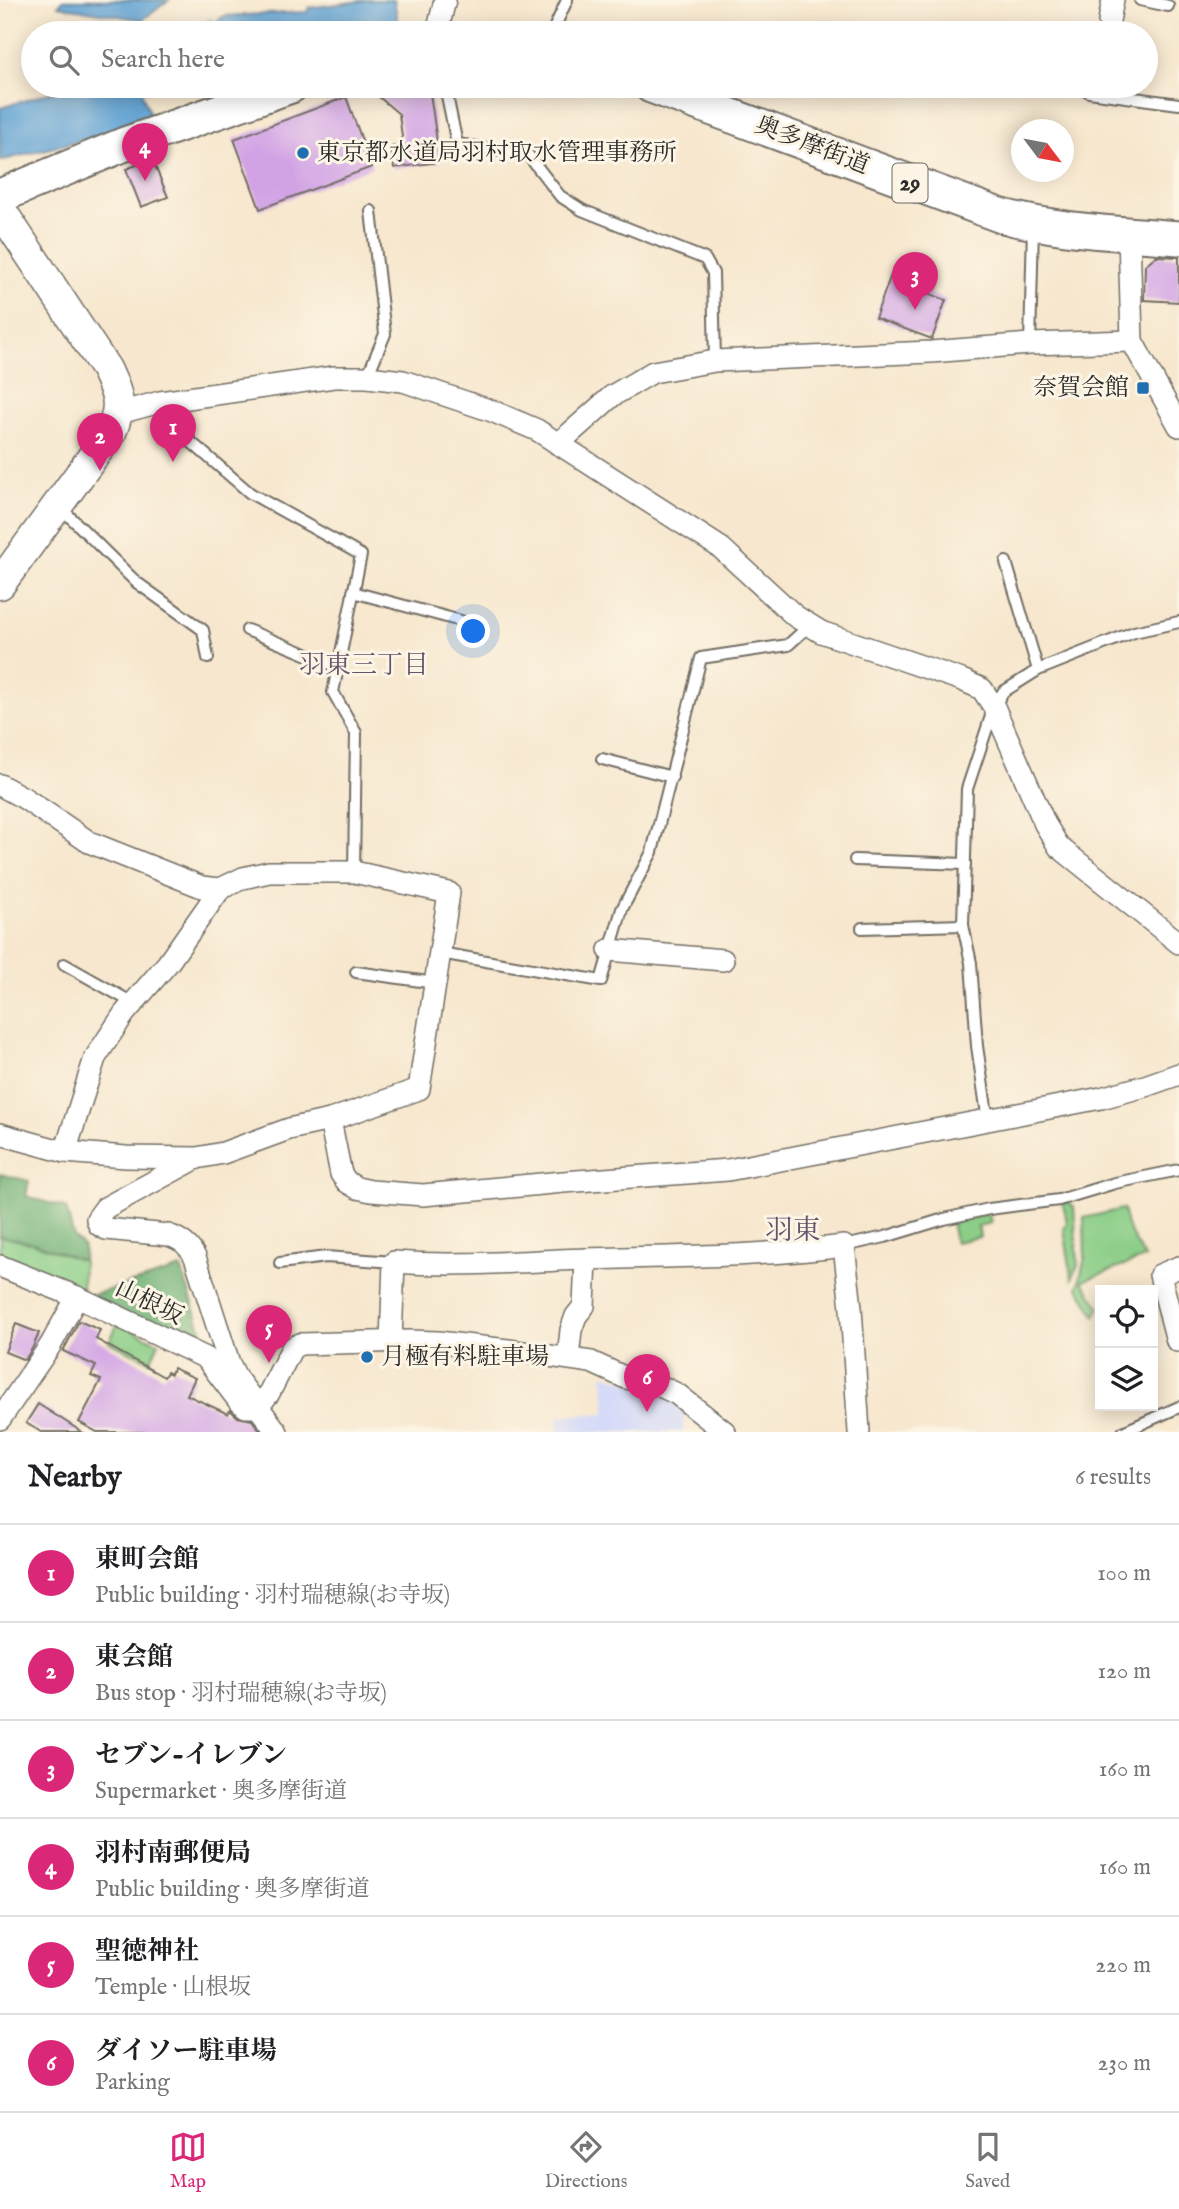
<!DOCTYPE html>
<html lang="en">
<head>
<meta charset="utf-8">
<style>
	body { margin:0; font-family:"IM FELL English","Noto Serif JP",serif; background:#f2f2f2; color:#202124 }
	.controls { position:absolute; right:21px; bottom:21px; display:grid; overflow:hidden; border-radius:0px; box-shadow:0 4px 18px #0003 }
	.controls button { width:63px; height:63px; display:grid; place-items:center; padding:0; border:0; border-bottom:2px solid #e0e0e0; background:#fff; color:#202124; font:35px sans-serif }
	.compass { position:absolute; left:1011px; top:119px; width:63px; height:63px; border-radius:50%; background:#fff; box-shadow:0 4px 18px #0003; rotate:122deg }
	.you { position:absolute; left:474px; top:632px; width:24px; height:24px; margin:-18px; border:5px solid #fff; border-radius:50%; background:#1a73e8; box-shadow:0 0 0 10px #1a73e833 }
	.badge { display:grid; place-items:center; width:46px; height:46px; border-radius:50%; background:#db2777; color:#fff; font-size:23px; font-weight:700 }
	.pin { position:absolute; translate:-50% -58px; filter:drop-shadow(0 2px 4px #0008) }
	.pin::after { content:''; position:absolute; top:37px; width:24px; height:21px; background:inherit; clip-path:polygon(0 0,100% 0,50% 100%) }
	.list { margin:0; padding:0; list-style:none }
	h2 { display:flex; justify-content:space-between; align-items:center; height:91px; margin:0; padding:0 28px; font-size:30px }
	h2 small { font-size:23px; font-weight:400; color:#757577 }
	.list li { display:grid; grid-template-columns:46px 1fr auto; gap:21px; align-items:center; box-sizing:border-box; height:98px; padding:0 28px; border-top:2px solid #e0e0e0 }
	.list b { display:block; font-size:26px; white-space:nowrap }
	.list p { margin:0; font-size:23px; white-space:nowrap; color:#757577 }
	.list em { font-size:23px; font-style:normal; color:#757577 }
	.icon { flex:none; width:38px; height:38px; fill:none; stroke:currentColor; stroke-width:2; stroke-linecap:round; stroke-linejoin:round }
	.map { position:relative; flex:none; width:1179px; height:1432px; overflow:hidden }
	.search { position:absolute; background:#fff; box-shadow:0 4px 18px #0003; left:21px; right:21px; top:21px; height:77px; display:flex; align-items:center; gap:18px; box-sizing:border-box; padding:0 24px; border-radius:38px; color:#757577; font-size:26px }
	.sheet { height:679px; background:#fff }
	nav { display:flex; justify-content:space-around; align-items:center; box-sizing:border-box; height:98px; border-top:2px solid #e0e0e0; background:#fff; font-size:19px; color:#757577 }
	nav a { display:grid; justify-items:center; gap:4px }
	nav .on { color:#db2777 }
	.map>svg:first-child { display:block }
	.built { fill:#d3d9f9 }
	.green { fill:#8bce87; stroke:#5b7c59; stroke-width:2 }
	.forest { fill:#70b174; stroke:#4e6e50; stroke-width:2 }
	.water { fill:#60a2d4; stroke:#466680; stroke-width:2 }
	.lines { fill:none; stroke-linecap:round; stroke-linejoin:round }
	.stream { stroke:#60a2d4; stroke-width:7 }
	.building { fill:#d1a3e5 }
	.service-casing { stroke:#726d64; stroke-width:14 }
	.minor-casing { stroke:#726d64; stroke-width:24 }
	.secondary-casing { stroke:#726d64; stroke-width:33 }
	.primary-casing { stroke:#726d64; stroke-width:37 }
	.service { stroke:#fff; stroke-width:10 }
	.minor { stroke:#fff; stroke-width:21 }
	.secondary { stroke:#fff; stroke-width:30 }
	.primary { stroke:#fff; stroke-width:33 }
	.poi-dot { fill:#1f6fb2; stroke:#fcf5e5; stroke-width:2.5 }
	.labels { text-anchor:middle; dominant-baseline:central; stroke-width:6; stroke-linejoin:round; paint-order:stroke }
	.shield { fill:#fcf5e5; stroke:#6a6863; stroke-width:2 }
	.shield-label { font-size:23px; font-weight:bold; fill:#2b2b2b }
	.street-label { font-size:24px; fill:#2b2b2b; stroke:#fcf5e5 }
	.poi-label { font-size:24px; fill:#2b2b2b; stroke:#fcf5e5; text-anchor:start }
	.neighbourhood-label { font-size:26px; fill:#65556c; stroke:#fcf5e5 }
	.quarter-label { font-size:28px; fill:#65556c; stroke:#fcf5e5 }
</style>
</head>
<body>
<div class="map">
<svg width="1179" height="1432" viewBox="0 0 1179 1432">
	<rect width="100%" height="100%" fill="#fcf5e5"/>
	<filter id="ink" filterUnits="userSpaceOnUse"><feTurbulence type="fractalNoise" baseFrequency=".0143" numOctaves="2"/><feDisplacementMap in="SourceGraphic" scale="14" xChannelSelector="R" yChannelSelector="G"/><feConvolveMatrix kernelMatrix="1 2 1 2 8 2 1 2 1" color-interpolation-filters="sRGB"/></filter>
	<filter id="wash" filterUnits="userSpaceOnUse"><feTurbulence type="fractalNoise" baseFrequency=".00686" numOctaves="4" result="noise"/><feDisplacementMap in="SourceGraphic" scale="28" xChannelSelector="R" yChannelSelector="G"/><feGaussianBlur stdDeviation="1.57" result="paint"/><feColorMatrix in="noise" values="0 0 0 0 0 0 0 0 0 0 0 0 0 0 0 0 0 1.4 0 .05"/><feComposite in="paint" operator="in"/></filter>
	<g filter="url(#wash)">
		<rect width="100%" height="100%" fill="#f7e7ce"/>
		<path class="built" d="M 603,1374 L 655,1389 L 686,1406 L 683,1432 L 559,1432 L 558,1416 L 606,1413 Z"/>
		<g class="green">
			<path d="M 1068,1202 L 1074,1207 L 1078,1265 L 1072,1279 L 1064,1229 L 1067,1223 L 1063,1203 Z"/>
			<path d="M 1123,1209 L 1128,1229 L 1145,1258 L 1082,1281 L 1100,1307 L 1095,1316 L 1078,1287 L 1085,1257 L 1084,1218 Z"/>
			<path d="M 989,1214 L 991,1223 L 978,1226 L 980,1237 L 955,1242 L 951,1222 Z"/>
			<path d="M 0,1236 L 36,1244 L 83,1261 L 82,1293 L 0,1260 Z"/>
			<path d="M 118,1323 L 159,1343 L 150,1361 L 109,1342 Z"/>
		</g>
		<g class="forest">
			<path d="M 0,1174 L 29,1181 L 26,1196 L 66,1208 L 74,1238 L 84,1247 L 83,1261 L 36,1244 L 0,1236 Z"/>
			<path d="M 181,1268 L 209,1352 L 89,1296 Z"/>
		</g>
		<g class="water">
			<path d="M 63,0 L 169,0 L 142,20 L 58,6 Z"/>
			<path d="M 368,0 L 394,0 L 398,22 L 365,33 L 188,33 L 210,20 L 214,23 L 224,16 L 308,12 L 308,8 Z"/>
			<path d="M 70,86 L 139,86 L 150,114 L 94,137 L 0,161 L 0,108 Z"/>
		</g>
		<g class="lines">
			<path class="stream" d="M 132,93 L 151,86"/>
		</g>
		<g id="blocks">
			<g class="building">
				<path d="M 366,86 L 429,86 L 440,162 L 394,168 L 391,147 L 403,144 L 399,114 Z"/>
				<path d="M 346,97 L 372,167 L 260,209 L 234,139 Z"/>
				<path d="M 152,159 L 168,197 L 141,207 L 126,169 Z"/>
				<path d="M 1156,256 L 1179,257 L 1179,302 L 1144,300 L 1145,265 Z"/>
				<path d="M 891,275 L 931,290 L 930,294 L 946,300 L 932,339 L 875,318 Z"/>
				<path d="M 79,1321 L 100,1330 L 96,1339 L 164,1377 L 167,1372 L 171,1374 L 173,1368 L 195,1378 L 187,1395 L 228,1414 L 230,1410 L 238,1417 L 252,1420 L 261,1432 L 97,1432 L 79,1422 L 101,1380 L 91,1376 L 96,1366 L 63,1351 Z"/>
				<path d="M 16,1324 L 39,1333 L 33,1347 L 25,1360 L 5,1352 Z"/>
				<path d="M 38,1404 L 82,1432 L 41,1432 L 26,1423 Z"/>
			</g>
		</g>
	</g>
	<g filter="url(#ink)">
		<use href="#blocks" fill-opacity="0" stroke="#726d64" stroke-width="2"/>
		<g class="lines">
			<g class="service-casing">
				<g id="service">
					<path d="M 1140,0 L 1168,6"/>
					<path d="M 1059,30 L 1064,33"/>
					<path d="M 552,33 L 567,0"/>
					<path d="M 445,86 L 457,144 L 528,155 L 560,196 L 582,210 L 705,259 L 713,273 L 715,361"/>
					<path d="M 1080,86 L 1089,92 L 1179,104"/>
					<path d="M 1030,344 L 1033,227"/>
					<path d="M 367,377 L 385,334 L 371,211"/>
					<path d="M 160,402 L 191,442 L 250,493 L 361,555 L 333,692 L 356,733 L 354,872"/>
					<path d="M 60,507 L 136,582 L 203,630 L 208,658"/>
					<path d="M 1006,562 L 1038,670"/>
					<path d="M 353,592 L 461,621"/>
					<path d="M 247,630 L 338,667"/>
					<path d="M 602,759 L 672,777"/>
					<path d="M 855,860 L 965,864"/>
					<path d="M 862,928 L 963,925"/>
					<path d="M 440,953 L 601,981 L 622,909 L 652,852 L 701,658 L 788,645 L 809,626"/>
					<path d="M 64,964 L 133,1003"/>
					<path d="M 356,972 L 435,983"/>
					<path d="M 988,1121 L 977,1046 L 971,963 L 963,925 L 967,789 L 994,707 L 1003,692 L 1038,670 L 1134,632 L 1179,622"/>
					<path d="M 844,1246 L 885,1237 L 944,1219 L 989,1209 L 1059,1200 L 1115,1183 L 1179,1170"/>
					<path d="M 280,1263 L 326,1257 L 394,1262"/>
					<path d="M 1123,1432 L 1179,1407"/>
				</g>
			</g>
			<g class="minor-casing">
				<g id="minor">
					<path d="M 1109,21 L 1113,0"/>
					<path d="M 437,33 L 445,0"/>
					<path d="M 1129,234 L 1132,341 L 1179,426"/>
					<path d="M 119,413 L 160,402 L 334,377 L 367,377 L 403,381 L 492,411 L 537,430 L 721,548 L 795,616 L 821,632 L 962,680 L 982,689 L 994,707 L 1045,824 L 1059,847 L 1179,943"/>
					<path d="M 558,444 L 612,396 L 653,372 L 715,361 L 931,352 L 1030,344 L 1132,341"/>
					<path d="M 0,785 L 24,798 L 89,842 L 202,887 L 220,889 L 243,878 L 269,872 L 354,872 L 449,893 L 419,1089 L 330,1120 L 289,1129 L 223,1153 L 197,1158 L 126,1157 L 65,1152 L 0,1134"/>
					<path d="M 609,950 L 723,960"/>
					<path d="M 330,1120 L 341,1174 L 347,1182 L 357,1188 L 371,1191 L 423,1195 L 563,1182 L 728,1170 L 1101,1098 L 1145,1086 L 1179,1074"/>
					<path d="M 65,1152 L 95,1058 L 124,1014 L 168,963 L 220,889"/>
					<path d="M 195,1159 L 105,1208 L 97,1219 L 99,1225 L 106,1229 L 168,1235 C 181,1239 189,1245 195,1257 L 229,1363 L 237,1379 L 277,1432"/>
					<path d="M 0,1266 L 77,1297 L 206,1358 L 238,1400 L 246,1407 L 258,1407 L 269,1393 L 292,1348 L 300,1344 L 409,1341 L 438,1342 L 508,1350 L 591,1362 L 626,1378 L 656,1384 L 677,1394 L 725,1432"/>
					<path d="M 1179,1267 L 1160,1275 L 1177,1341 L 1179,1340"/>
					<path d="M 391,1341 L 394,1262 C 458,1267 522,1261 587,1259 C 673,1256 759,1257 844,1246 L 851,1308 L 859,1432"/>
					<path d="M 568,1358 L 571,1330 L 576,1316 L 584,1306 L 586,1259"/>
					<path d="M 0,1419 L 50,1346 L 77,1297"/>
				</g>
			</g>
			<g class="secondary-casing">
				<path id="secondary" d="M 0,209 L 106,369 C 118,395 123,404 111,432 L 0,584"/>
			</g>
			<g class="primary-casing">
				<g id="primary">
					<path d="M 651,86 L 999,215 C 1058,231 1119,233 1179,238"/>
					<path d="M 0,196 L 125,144 L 291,86"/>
				</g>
			</g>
			<use href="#service" class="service"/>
			<use href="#minor" class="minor"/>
			<use href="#secondary" class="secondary"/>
			<use href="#primary" class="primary"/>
		</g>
	</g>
	<g class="poi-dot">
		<circle cx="303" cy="153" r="7"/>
		<rect x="1136" y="381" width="14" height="14" rx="3.5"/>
		<circle cx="367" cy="1357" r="7"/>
	</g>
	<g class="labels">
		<rect class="shield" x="892.5" y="163.5" width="35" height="39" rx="5"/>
		<g class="shield-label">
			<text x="910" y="183">29</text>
		</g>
		<g class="street-label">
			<text transform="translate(812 146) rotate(21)">奥多摩街道</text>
			<text transform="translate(149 1303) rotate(26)">山根坂</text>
		</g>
		<g class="poi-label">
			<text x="317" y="153">東京都水道局羽村取水管理事務所</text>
			<text x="1129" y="388" text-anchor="end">奈賀会館</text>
			<text x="381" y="1357">月極有料駐車場</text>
		</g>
		<g class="neighbourhood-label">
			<text x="364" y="665">羽東三丁目</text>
		</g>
		<g class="quarter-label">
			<text x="793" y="1231">羽東</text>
		</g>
	</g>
</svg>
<div class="controls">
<button><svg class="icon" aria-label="locate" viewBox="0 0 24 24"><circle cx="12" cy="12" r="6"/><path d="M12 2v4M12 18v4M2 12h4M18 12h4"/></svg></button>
<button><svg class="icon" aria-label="layers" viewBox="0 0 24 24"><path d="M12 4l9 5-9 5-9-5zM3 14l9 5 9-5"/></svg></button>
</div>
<svg class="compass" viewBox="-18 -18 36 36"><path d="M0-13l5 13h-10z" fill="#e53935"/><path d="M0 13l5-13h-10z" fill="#757577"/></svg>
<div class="you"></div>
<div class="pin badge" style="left:173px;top:462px">1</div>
<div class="pin badge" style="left:100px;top:471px">2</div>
<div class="pin badge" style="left:915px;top:310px">3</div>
<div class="pin badge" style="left:145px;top:181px">4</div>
<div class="pin badge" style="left:269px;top:1363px">5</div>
<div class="pin badge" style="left:647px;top:1412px">6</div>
<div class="search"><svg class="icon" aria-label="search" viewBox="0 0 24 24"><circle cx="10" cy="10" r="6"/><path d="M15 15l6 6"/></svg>Search here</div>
</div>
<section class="sheet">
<h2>Nearby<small>6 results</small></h2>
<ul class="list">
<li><span class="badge">1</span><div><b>東町会館</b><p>Public building · 羽村瑞穂線(お寺坂)</p></div><em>100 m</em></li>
<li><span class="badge">2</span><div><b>東会館</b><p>Bus stop · 羽村瑞穂線(お寺坂)</p></div><em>120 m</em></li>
<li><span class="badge">3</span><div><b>セブン-イレブン</b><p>Supermarket · 奥多摩街道</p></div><em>160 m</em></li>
<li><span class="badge">4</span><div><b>羽村南郵便局</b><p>Public building · 奥多摩街道</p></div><em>160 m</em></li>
<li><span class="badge">5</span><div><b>聖徳神社</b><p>Temple · 山根坂</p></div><em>220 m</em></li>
<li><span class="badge">6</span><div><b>ダイソー駐車場</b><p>Parking</p></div><em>230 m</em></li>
</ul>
</section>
<nav>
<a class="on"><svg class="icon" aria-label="map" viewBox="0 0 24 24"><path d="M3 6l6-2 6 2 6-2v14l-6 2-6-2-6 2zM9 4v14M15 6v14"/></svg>Map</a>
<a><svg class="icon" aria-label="directions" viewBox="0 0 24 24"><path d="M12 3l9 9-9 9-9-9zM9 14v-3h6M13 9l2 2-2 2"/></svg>Directions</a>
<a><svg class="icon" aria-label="saved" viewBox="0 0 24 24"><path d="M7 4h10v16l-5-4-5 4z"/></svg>Saved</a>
</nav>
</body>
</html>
